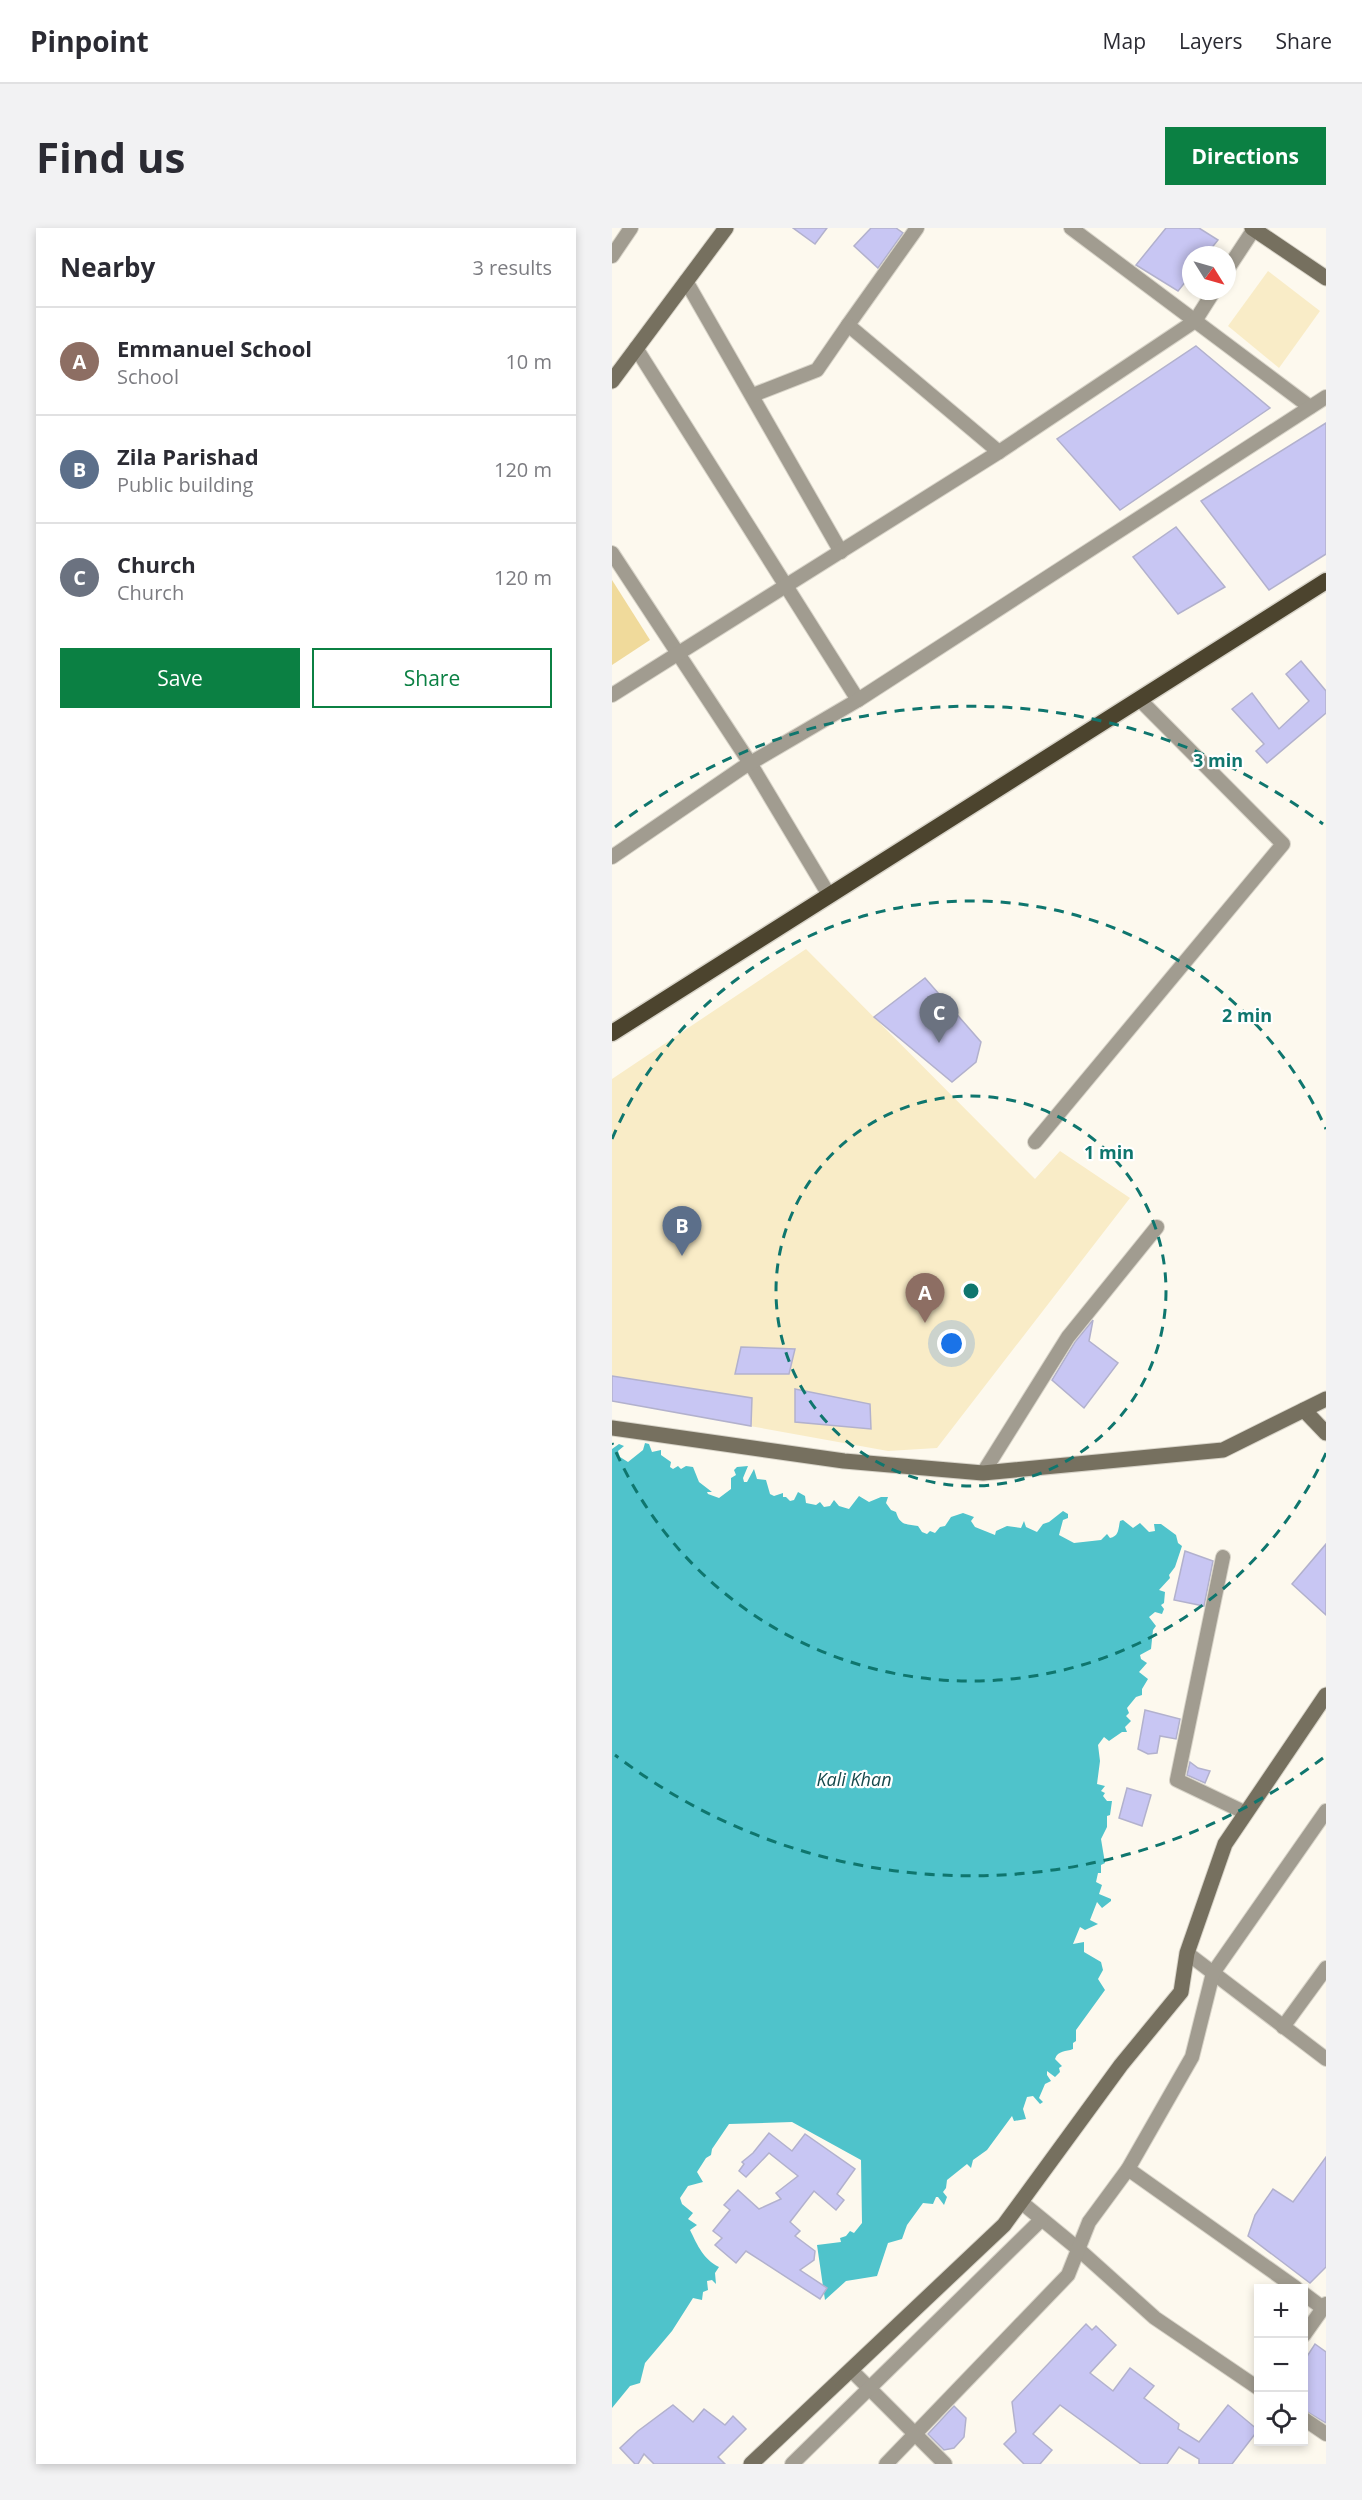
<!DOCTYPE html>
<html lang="en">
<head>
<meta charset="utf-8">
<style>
	body { margin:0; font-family:"Open Sans",sans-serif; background:#f2f2f3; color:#2b2b33 }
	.controls { position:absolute; right:18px; bottom:18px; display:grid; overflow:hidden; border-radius:0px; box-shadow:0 3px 9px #0003 }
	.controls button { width:54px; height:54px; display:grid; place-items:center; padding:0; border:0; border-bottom:2px solid #e1e1e2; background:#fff; color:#2b2b33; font:30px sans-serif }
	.compass { position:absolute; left:570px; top:18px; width:54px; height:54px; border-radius:50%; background:#fff; box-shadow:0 3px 9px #0003; rotate:127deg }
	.you { position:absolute; left:340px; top:1116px; width:21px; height:21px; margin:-15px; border:4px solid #fff; border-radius:50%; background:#1a73e8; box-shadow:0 0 0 9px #1a73e833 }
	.badge { display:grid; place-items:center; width:39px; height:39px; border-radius:50%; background:#0b8043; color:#fff; font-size:20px; font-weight:700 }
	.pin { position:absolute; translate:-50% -50px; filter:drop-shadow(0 2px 3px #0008) }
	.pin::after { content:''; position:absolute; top:32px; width:21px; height:18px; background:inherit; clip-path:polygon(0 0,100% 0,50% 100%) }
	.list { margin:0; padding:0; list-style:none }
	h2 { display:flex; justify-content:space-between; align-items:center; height:78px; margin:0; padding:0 24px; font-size:26px }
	h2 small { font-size:20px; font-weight:400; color:#7c7c81 }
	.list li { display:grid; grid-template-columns:39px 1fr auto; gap:18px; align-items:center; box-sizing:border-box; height:108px; padding:0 24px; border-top:2px solid #e1e1e2 }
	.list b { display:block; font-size:22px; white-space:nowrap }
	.list p { margin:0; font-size:20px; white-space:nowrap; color:#7c7c81 }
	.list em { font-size:20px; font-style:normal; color:#7c7c81 }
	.actions { display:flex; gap:12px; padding:18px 24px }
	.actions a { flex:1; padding:14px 0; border:2px solid #0b8043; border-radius:0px; text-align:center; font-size:21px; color:#0b8043 }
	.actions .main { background:#0b8043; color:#fff }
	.icon { flex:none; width:33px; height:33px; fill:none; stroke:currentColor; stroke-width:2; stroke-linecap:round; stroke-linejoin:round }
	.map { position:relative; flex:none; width:714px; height:2236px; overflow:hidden; border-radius:0px }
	header { display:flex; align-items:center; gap:36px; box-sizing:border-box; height:84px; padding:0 30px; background:#fff; border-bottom:2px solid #e1e1e2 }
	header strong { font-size:28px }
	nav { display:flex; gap:33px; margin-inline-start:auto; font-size:21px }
	.intro { display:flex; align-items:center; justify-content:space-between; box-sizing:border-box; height:144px; padding:0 36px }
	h1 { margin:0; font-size:42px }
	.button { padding:15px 27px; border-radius:0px; background:#0b8043; color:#fff; font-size:21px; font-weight:700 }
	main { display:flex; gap:36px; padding:0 36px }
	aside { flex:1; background:#fff; border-radius:0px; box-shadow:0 3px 9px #0003 }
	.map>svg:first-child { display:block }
	.built { fill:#f9ecc7 }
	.green { fill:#f0da9b }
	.water { fill:#4fc3cb }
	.building { fill:#c8c6f3; stroke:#b2b1cd; stroke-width:1.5 }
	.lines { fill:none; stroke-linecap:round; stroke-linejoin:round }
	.minor-casing { stroke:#d8d4c9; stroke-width:16 }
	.secondary-casing { stroke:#d8d4c9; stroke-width:17 }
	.trunk-casing { stroke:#d8d4c9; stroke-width:19 }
	.minor { stroke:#a19c90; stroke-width:14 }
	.secondary { stroke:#76705f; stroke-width:15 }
	.trunk { stroke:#4c442e; stroke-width:16 }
	.ring { fill:none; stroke:#0f766e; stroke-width:3; stroke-dasharray:10 8 }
	.labels { text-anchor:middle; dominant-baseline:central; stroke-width:4.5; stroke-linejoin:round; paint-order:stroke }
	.water-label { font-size:18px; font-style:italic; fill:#164a4d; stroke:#fff }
	.centre { fill:#0f766e; stroke:#fff; stroke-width:3 }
	.ring-label { font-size:18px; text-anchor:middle; font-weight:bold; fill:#0f766e; stroke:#fff; stroke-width:4.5; stroke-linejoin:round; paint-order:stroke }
</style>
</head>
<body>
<header>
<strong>Pinpoint</strong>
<nav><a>Map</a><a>Layers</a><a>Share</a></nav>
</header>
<div class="intro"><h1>Find us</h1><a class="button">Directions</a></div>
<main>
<aside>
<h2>Nearby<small>3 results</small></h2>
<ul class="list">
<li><span class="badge" style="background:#8d6e63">A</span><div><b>Emmanuel School</b><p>School</p></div><em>10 m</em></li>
<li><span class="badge" style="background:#5c6f8a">B</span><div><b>Zila Parishad</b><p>Public building</p></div><em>120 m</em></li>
<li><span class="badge" style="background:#6b7280">C</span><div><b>Church</b><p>Church</p></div><em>120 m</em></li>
</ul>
<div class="actions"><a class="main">Save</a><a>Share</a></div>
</aside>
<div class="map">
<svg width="714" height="2236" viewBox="0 0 714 2236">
	<rect width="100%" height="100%" fill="#fdf9ee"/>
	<g class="built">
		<path d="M 656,43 L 708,83 L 667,140 L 616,98 Z"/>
		<path d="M 194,721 L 423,951 L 448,923 L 518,970 L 325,1220 L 276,1223 L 0,1173 L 0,851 Z"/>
	</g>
	<path class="green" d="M 0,352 L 38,412 L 0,437 Z"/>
	<path class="water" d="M 33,1215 L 37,1216 L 40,1224 L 49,1222 L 49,1227 L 59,1234 L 58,1239 L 61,1241 L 66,1238 L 69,1241 L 74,1238 L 81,1239 L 87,1254 L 100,1264 L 95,1264 L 96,1266 L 107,1270 L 119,1261 L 119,1250 L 124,1247 L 122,1242 L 125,1239 L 136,1238 L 131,1250 L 132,1254 L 135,1254 L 142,1241 L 145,1251 L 154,1252 L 158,1266 L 162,1268 L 171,1265 L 171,1269 L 174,1269 L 178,1273 L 182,1272 L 186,1264 L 193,1268 L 194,1275 L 204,1277 L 208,1274 L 212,1279 L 218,1278 L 222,1272 L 227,1278 L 237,1281 L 247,1268 L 257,1274 L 269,1269 L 276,1269 L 274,1275 L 279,1282 L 284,1284 C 288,1297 293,1296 306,1298 L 310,1304 L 315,1306 L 318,1303 L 323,1305 L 328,1299 L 333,1298 L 339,1289 L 351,1285 L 362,1289 L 359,1293 L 363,1299 L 383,1307 L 384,1303 L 395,1298 L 409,1300 L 412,1293 L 414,1299 L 425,1304 L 431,1296 L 437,1294 L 451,1283 L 456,1286 L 456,1290 L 451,1292 L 447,1307 L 462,1315 L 489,1312 L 495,1306 L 498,1310 C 507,1308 506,1302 508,1293 L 511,1292 L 521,1300 L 528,1295 L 537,1304 L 543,1303 L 542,1296 L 549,1296 L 564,1307 L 566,1315 L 570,1318 L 563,1339 L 557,1347 L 558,1350 L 547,1362 L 553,1364 L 552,1375 L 549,1377 L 552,1381 L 550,1386 L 543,1384 L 537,1389 L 544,1398 L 541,1402 L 539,1421 L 528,1427 L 529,1431 L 535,1435 L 527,1444 L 536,1451 L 530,1461 L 530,1467 L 524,1469 L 515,1480 L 517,1485 L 514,1488 L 519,1493 L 513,1499 L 515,1504 L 510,1504 L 497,1513 L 492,1509 L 486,1517 L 488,1533 L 485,1556 L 493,1558 L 489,1563 L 493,1565 L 491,1568 L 495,1573 L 500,1573 L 498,1587 L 495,1588 L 495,1599 L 489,1611 L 493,1635 L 489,1637 L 489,1645 L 486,1645 L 484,1654 L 490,1657 L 487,1666 L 499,1671 L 499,1673 L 490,1680 L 485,1674 L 478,1692 L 486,1696 L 473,1702 L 468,1699 L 461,1716 L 472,1714 L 472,1724 L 489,1734 L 491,1742 L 486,1751 L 493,1762 L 464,1802 L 464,1813 L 461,1815 L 461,1821 C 454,1824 446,1822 443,1831 L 450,1838 L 447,1840 L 448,1844 L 443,1849 L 435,1843 L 435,1847 L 439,1853 L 433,1856 L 427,1870 L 431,1874 L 428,1876 L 421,1868 L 415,1869 L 411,1881 L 414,1891 L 402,1893 L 400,1888 L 375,1922 L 361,1932 L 359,1940 L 355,1936 L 335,1952 L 334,1960 L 331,1964 L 335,1969 L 332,1977 L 326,1969 L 324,1969 L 321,1976 L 311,1975 L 295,1997 L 290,2011 L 276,2015 L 265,2048 L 234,2053 L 213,2072 L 205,2017 L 229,2014 L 228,2010 L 234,2008 L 238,2003 L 242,2005 L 250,1995 L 249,1932 L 180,1894 L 117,1896 L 100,1921 L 99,1927 L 94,1930 L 85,1944 L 91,1954 L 76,1958 L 68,1970 L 70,1976 L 81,1985 L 76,1991 L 85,1997 L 78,2002 C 86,2018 91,2031 107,2039 L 103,2045 L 104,2056 L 100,2052 L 95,2053 L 96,2062 L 91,2064 L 90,2072 L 81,2070 L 60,2103 L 33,2135 L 28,2155 L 18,2158 L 0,2180 L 0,1221 L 7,1216 L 12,1218 L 6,1223 L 8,1229 L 16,1234 L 31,1222 Z"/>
	<g class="building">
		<path d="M 181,0 L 215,0 L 203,16 Z"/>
		<path d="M 259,0 L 284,0 L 291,5 L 266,40 L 242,18 Z"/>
		<path d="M 554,0 L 587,0 L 606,12 L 594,27 L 579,27 L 579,47 L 566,63 L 524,37 Z"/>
		<path d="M 584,118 L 658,180 L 508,282 L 445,211 Z"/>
		<path d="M 714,195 L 714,326 L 657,362 L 589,273 Z"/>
		<path d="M 564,299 L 613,359 L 566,386 L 521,329 Z"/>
		<path d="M 689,433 L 714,463 L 714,485 L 655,535 L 644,523 L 652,516 L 620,481 L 640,465 L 667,501 L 697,473 L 674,446 Z"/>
		<path d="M 313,750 L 369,814 L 364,834 L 340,854 L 262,789 Z"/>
		<path d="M 481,1092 L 477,1113 L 506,1135 L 472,1180 L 440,1152 L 463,1114 Z"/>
		<path d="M 129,1119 L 183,1121 L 177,1146 L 123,1146 Z"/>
		<path d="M 0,1148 L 140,1170 L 139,1198 L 0,1173 Z"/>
		<path d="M 183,1161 L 258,1176 L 259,1201 L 183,1194 Z"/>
		<path d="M 714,1316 L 714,1387 L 680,1356 Z"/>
		<path d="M 573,1323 L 601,1333 L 592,1378 L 562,1372 Z"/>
		<path d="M 533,1482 L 568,1491 L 564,1511 L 548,1508 L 545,1525 L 536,1526 L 526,1521 Z"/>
		<path d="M 578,1534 L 586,1540 L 598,1543 L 593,1555 L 575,1547 Z"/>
		<path d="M 515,1560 L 539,1567 L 530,1598 L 507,1590 Z"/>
		<path d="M 157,1905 L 180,1923 L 193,1906 L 243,1941 L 225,1966 L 232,1972 L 224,1982 L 202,1963 L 178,1994 L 188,2003 L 183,2008 L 203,2023 L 202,2032 L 188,2042 L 215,2060 L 208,2071 L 134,2023 L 124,2035 L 103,2017 L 110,2010 L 101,2003 L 118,1982 L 112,1977 L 126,1962 L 147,1981 L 169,1971 L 164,1965 L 186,1948 L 157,1925 L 134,1949 L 127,1943 L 132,1936 L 130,1934 L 141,1925 Z"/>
		<path d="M 714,1929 L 714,2039 L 698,2055 L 636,2008 L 643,1987 L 661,1961 L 681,1974 Z"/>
		<path d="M 474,2096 L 480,2102 L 484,2098 L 504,2117 L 478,2145 L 501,2163 L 518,2140 L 542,2158 L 532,2170 L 567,2196 L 566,2201 L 587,2214 L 616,2177 L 646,2202 L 620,2236 L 587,2236 L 587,2231 L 567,2219 L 555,2236 L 529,2236 L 448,2177 L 421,2206 L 440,2222 L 428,2236 L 412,2236 L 392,2216 L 404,2204 L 400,2174 Z"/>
		<path d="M 703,2116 L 714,2124 L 714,2195 L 692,2182 L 692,2133 Z"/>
		<path d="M 61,2177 L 81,2194 L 92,2181 L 113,2197 L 121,2188 L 134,2201 L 106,2229 L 113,2236 L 42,2236 L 32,2226 L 26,2236 L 23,2236 L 8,2220 L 26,2203 Z"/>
		<path d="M 342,2178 L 354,2190 L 352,2209 L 342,2220 L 332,2222 L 316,2206 Z"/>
	</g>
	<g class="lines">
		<g class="minor-casing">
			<g id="minor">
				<path d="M 305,0 L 236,97 L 387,224"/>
				<path d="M 459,0 L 698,179"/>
				<path d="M 0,28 L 19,0"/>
				<path d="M 615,42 L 642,1"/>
				<path d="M 74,53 L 229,324"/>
				<path d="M 24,120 L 246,472"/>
				<path d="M 141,167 L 205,142 L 236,97"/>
				<path d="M 0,325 L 138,535 L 217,667"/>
				<path d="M 0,467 L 387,224 L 583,93 L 602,63"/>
				<path d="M 0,629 L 130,540 L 246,472 L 714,169"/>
				<path d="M 423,914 L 671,616 L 527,471"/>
				<path d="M 371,1245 L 456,1109 L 545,999"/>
				<path d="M 611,1329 L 565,1552 L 634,1585"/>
				<path d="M 575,1725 L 714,1831"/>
				<path d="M 671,1799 L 714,1740"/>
				<path d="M 516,1941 L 684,2060"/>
				<path d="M 409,1974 L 465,2020 L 543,2090 L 646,2160"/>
				<path d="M 692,2066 L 711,2080"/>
				<path d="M 692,2107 L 714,2076"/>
				<path d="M 239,2142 L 333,2236"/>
				<path d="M 692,2191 L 714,2206"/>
				<path d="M 180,2236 L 429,1992"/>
				<path d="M 274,2236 L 456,2047 L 477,1994 L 516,1941 L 580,1829 L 601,1745 L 714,1583"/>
			</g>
		</g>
		<g class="secondary-casing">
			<g id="secondary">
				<path d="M 640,0 L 714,50"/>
				<path d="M 0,153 L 114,0"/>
				<path d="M 692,1182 L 714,1205"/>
				<path d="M 0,1200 L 232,1233 L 371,1245 L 611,1222 L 714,1171"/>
				<path d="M 139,2236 L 392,1997 L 509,1837 L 569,1764 L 575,1725 L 613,1616 L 714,1467"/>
			</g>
		</g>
		<g class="trunk-casing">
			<path id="trunk" d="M 0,805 L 714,353"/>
		</g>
		<use href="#minor" class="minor"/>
		<use href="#secondary" class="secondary"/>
		<use href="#trunk" class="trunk"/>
	</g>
	<g class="ring">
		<circle cx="359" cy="1063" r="195"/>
		<path d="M714 1225A390 390 0 0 1 0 1215M0 911A390 390 0 0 1 714 901"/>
		<path d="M711 1530A585 585 0 0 1 3 1527M3 599A585 585 0 0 1 711 596"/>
	</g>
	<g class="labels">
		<g class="water-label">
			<text x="242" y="1551">Kali Khan</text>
		</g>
	</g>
	<circle cx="359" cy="1063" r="9" class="centre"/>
	<g class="ring-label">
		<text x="606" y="539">3 min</text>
		<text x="635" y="794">2 min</text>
		<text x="497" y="931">1 min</text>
	</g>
</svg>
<div class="controls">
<button>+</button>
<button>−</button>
<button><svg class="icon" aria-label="locate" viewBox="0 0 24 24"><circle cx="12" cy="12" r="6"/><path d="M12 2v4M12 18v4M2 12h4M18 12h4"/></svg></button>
</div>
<svg class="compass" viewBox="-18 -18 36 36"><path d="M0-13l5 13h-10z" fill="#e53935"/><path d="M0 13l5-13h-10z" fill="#7c7c81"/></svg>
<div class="you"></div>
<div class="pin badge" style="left:313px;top:1095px;background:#8d6e63">A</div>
<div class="pin badge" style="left:70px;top:1028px;background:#5c6f8a">B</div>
<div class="pin badge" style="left:327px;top:815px;background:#6b7280">C</div>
</div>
</main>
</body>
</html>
